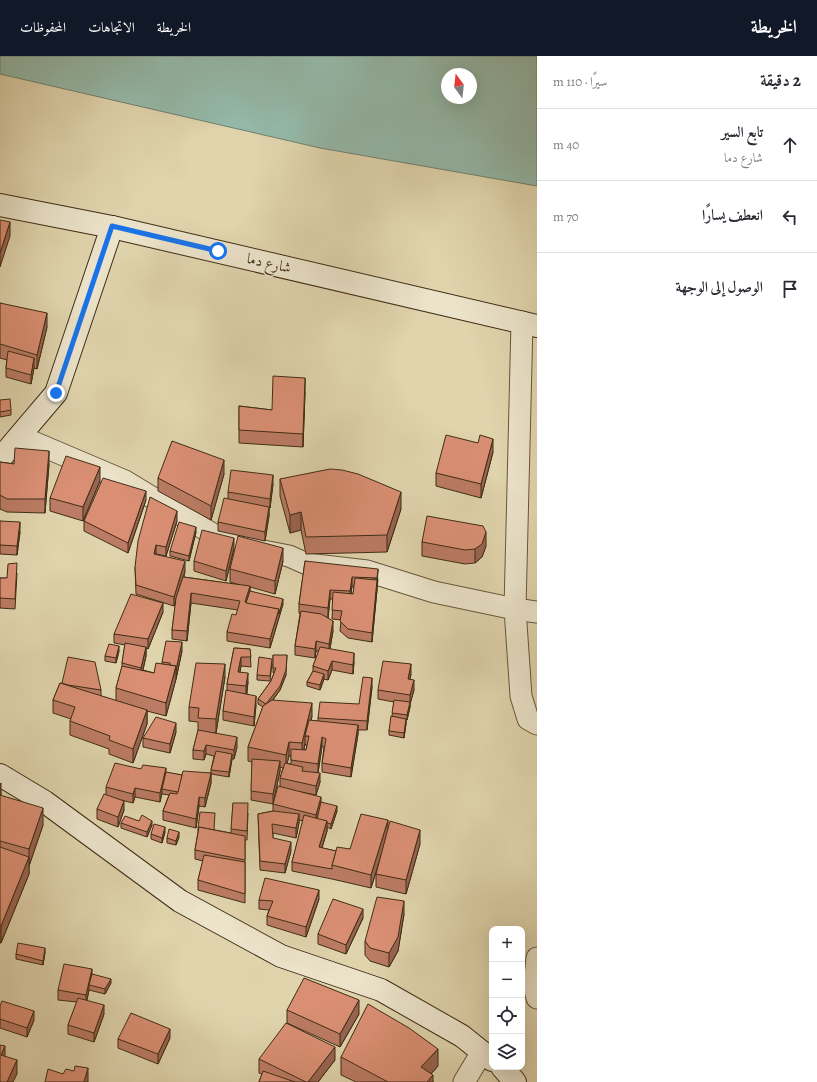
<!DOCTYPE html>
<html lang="ar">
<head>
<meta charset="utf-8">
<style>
	body { margin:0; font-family:Alegreya,Amiri,serif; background:#f2f2f3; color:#2b2b33; direction:rtl }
	.controls { position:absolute; right:12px; bottom:12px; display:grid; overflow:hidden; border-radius:8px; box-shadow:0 4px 16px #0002 }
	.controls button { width:36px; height:36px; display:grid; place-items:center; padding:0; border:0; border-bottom:1px solid #e1e1e2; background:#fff; color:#2b2b33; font:20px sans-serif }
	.compass { position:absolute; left:441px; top:12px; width:36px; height:36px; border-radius:50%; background:#fff; box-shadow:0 4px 16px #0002; rotate:345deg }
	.stop { position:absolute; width:12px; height:12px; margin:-9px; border:3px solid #1a73e8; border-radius:50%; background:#fff }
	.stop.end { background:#1a73e8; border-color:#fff; box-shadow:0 1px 4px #0008 }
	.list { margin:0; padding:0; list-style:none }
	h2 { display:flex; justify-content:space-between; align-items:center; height:52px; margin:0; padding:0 16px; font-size:17px }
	h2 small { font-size:13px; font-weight:400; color:#7c7c81 }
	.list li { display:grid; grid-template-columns:26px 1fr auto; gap:12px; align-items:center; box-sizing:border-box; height:72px; padding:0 16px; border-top:1px solid #e1e1e2 }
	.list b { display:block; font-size:15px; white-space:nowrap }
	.list p { margin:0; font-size:13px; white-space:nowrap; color:#7c7c81 }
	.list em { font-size:13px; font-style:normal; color:#7c7c81 }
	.icon { flex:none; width:22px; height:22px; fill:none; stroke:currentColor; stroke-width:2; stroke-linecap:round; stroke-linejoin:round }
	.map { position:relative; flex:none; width:537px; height:1026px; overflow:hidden; direction:ltr }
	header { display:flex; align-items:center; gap:24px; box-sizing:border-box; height:56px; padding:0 20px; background:#111827; color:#fff }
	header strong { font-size:19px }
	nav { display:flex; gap:22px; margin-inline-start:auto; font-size:14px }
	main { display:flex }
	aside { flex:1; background:#fff }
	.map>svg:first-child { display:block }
	.water { fill:#94b8a8; stroke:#72806d; fill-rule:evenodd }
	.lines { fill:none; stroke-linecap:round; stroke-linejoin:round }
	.street-casing { stroke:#67573b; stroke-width:23 }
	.secondary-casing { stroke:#3f2d15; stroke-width:24 }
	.street { stroke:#ebe3ca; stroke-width:21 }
	.secondary { stroke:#ebe3ca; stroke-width:22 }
	.wall { fill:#bb7b64; stroke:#3f2d15; fill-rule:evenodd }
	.shaded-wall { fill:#996451; stroke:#3f2d15 }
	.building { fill:#da8f74; stroke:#3f2d15 }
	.route { stroke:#1a73e8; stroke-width:5 }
	.labels { text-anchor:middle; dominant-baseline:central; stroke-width:3; stroke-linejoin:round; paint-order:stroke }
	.street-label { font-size:15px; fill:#3f2d15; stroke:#ebe3ca }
</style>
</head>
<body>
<header>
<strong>الخريطة</strong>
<nav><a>الخريطة</a><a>الاتجاهات</a><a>المحفوظات</a></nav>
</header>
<main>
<aside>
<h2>2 دقيقة<small>سيرًا · 110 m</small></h2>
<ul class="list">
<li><svg class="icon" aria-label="ahead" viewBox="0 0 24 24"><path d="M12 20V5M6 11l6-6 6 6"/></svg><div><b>تابع السير</b><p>شارع دما</p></div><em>40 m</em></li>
<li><svg class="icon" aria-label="left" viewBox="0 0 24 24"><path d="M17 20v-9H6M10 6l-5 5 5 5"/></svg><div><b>انعطف يسارًا</b></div><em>70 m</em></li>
<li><svg class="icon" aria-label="arrive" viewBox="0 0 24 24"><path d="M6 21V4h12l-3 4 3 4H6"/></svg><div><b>الوصول إلى الوجهة</b></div></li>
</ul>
</aside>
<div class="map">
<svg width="537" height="1026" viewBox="0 0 537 1026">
	<rect width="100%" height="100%" fill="#e0d4ad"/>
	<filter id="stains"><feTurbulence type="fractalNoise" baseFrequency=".005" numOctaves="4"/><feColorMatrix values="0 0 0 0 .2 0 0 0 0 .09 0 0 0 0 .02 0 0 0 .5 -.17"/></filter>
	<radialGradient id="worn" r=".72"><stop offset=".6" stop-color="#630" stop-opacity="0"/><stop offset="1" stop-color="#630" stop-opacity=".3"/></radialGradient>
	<path class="water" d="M 0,0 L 537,0 L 537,130 L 320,92 L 0,18 ZM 447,18 L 471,18 L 471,42 L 447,42 Z"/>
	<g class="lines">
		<g class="street-casing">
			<g id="street">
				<path d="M 522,266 L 515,553 L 521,640 L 528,663 L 537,668"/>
				<path d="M 19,380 L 125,425 L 211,477 L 216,483 L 233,489 L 289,500 L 307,508 L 367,515 L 434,536 L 515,553 L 537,556"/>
				<path d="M 537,902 L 534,930 L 537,942"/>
				<path d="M 464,1026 L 482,996"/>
			</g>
		</g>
		<g class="secondary-casing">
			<g id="secondary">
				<path d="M 0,149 L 112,171 L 537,270"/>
				<path d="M 0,403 L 56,337 L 112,171"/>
				<path d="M 0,719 L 45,746 L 180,845 L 281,900 L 381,934 L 462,980 L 492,1004"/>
				<path d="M 502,1011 L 515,1026"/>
			</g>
		</g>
		<use href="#street" class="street"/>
		<use href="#secondary" class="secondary"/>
	</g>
	<g class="wall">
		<path d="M 0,247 L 47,271 L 37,313 L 34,312 L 31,328 L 6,321 L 6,312 L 7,304 L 0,302 Z"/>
		<path d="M 305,336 L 303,391 L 239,387 L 239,350 L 272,354 Z"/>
		<path d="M 0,344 L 11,354 L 11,359 L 0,361 Z"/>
		<path d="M 493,396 L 481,442 L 436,430 L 436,417 Z"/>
		<path d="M 0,406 L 14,408 L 49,408 L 45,457 L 7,456 L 0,453 Z"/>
		<path d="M 224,418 L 211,464 L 158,435 L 158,422 Z"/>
		<path d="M 280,423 L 401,453 L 387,496 L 306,498 L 301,474 L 290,477 L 280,440 Z"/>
		<path d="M 100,425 L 83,465 L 50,455 L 50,442 Z"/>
		<path d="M 273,428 L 270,452 L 269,452 L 269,460 L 265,485 L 218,475 L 218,466 L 228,443 L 228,436 Z"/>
		<path d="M 146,444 L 128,497 L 84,475 L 84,465 Z"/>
		<path d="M 0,465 L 20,476 L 17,499 L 0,498 Z"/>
		<path d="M 177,465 L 166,500 L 156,498 L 156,499 L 185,515 L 184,521 L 240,529 L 230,526 L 230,513 L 283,505 L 275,538 L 250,531 L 250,535 L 283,548 L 270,592 L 227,585 L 227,576 L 236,559 L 238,554 L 191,547 L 187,585 L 172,583 L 172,574 L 176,545 L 174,550 L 136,538 L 135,511 Z"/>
		<path d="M 196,476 L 189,505 L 170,500 L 170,495 Z"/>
		<path d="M 422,486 L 486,490 L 482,501 L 475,507 L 465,508 L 422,500 Z"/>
		<path d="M 234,492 L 226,525 L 194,515 L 194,505 Z"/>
		<path d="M 305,505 L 378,523 L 372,586 L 348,582 L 340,575 L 341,564 L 332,563 L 333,543 L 330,543 L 328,562 L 327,561 L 333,575 L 330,593 L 354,606 L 353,618 L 332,614 L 328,624 L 324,623 L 320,634 L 307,630 L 307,626 L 313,615 L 313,610 L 319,595 L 316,595 L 315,602 L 295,599 L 295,590 L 300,558 L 299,557 L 299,548 ZM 352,530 L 354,530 L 353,538 L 351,537 Z"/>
		<path d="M 17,517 L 15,553 L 0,552 L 0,522 L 7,522 Z"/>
		<path d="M 163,556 L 148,593 L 146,592 L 146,600 L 143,614 L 154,617 L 162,608 L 162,606 L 182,595 L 176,623 L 166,660 L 147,655 L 147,668 L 133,707 L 109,698 L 109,693 L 70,679 L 70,665 L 71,663 L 53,657 L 53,644 L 60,627 L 101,634 L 101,640 L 116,645 L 116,632 L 122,611 L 122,607 L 125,589 L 114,587 L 114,578 Z"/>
		<path d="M 234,592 L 250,593 L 251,611 L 241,610 L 240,616 L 248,626 L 247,638 L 256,649 L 254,670 L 223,664 L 223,655 L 227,635 L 227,628 Z"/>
		<path d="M 119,595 L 116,607 L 105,605 L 105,600 Z"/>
		<path d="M 273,599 L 286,619 L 280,634 L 273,644 L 312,660 L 311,665 L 318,665 L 318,662 L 359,648 L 372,631 L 367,674 L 358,674 L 358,678 L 351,721 L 322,716 L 322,707 L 324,691 L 322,690 L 318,717 L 320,726 L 316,739 L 301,736 L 321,746 L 337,755 L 331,773 L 327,771 L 327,775 L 322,792 L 336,795 L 350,793 L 388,773 L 420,788 L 406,838 L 376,831 L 376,818 L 379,807 L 371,832 L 332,823 L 292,815 L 292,806 L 303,765 L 299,764 L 299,767 L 296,782 L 273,777 L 273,782 L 291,795 L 285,817 L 260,814 L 258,758 L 273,755 L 273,748 L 280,730 L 280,722 L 283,712 L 280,711 L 280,715 L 273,748 L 251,744 L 252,706 L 248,705 L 248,691 L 263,651 L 258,648 L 258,643 L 271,625 L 274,617 L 273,617 ZM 305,688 L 305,689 L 307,689 L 306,694 L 304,694 ZM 289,700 L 291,700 L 291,708 L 287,707 Z"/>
		<path d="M 272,608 L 270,625 L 257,624 L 257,619 Z"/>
		<path d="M 411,618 L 410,623 L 414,634 L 410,648 L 410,651 L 407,664 L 406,664 L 406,668 L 404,682 L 389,679 L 389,675 L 392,660 L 394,646 L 378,643 L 378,634 Z"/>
		<path d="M 225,621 L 216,677 L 206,676 L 237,691 L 234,703 L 232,703 L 229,721 L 211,718 L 211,727 L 205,751 L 199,750 L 196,772 L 163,764 L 163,755 L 169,739 L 162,738 L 162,737 L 160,746 L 135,741 L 133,747 L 121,744 L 124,754 L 118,771 L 97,763 L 97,753 L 106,739 L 106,731 L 141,713 L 182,719 L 211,717 L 211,714 L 214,700 L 206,698 L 204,704 L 193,703 L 193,694 L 198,675 L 198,666 L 189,665 L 189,651 Z"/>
		<path d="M 176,676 L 170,697 L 143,691 L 143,682 Z"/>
		<path d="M 0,727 L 1,740 L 43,769 L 29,810 L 29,818 L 1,887 L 0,887 Z"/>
		<path d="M 233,747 L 248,757 L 247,784 L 245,784 L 245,847 L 198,834 L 198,824 L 203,805 L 195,803 L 195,794 L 198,776 L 198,772 L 215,774 L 231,777 Z"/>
		<path d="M 139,765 L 152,769 L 147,781 L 121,772 L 121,767 Z"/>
		<path d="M 165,776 L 162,787 L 151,783 L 151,778 Z"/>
		<path d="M 179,781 L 176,789 L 167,787 L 167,782 Z"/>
		<path d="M 319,843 L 306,881 L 267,869 L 267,860 L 269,854 L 259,853 L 259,844 Z"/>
		<path d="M 404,858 L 398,895 L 389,911 L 370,905 L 365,899 L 365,885 Z"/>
		<path d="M 363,862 L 346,898 L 318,888 L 318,878 Z"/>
		<path d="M 45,896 L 43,909 L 16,903 L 16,898 Z"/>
		<path d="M 92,918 L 111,927 L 105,938 L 89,934 L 87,944 L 104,958 L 94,986 L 68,978 L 68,969 L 77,946 L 58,944 L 58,934 Z"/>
		<path d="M 0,950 L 34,964 L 27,981 L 0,972 Z"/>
		<path d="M 287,954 L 359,958 L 340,991 L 287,967 Z"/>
		<path d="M 170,982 L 158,1008 L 118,992 L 118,983 Z"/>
		<path d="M 341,1001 L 438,1010 L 431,1018 L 433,1026 L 356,1026 L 341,1019 Z"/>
		<path d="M 259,1003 L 335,1004 L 318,1026 L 259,1026 L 262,1018 L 259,1017 Z"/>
	</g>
	<g class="shaded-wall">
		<path d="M 10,166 L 10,180 L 0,211 L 0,197 Z"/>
		<path d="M 47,257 L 47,271 L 37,313 L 37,299 Z"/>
		<path d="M 34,302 L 34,312 L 31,328 L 31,319 Z"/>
		<path d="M 305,322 L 305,336 L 303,391 L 303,378 Z"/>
		<path d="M 493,383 L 493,396 L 481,442 L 481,428 Z"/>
		<path d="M 49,395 L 49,408 L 45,457 L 45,443 Z"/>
		<path d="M 224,404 L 224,418 L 211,464 L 211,450 Z"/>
		<path d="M 100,411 L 100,425 L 83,465 L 83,451 Z"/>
		<path d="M 273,419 L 273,428 L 270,452 L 270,443 Z"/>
		<path d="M 146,435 L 146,444 L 128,497 L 128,487 Z"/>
		<path d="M 401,436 L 401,453 L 387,496 L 387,479 Z"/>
		<path d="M 269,451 L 269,460 L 265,485 L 265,476 Z"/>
		<path d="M 177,455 L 177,465 L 166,500 L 166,491 Z"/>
		<path d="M 301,456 L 301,474 L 290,477 L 290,459 Z"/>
		<path d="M 20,466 L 20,476 L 17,499 L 17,490 Z"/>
		<path d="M 196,471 L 196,476 L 189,505 L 189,500 Z"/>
		<path d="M 486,476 L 486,490 L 482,501 L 475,507 L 475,493 Z"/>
		<path d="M 234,482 L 234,492 L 226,525 L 226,515 Z"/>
		<path d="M 156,489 L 156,498 L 154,508 L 154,498 Z"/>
		<path d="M 283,492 L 283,505 L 275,538 L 275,525 Z"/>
		<path d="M 185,505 L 185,515 L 174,550 L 174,541 Z"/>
		<path d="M 378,513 L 377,534 L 372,586 L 372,577 Z"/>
		<path d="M 352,521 L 352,530 L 350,545 L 350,535 Z"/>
		<path d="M 250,530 L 250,540 L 246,551 L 245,546 Z"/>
		<path d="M 330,534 L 330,543 L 328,562 L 328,552 Z"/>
		<path d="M 191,537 L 191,547 L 187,585 L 187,575 Z"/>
		<path d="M 283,543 L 283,548 L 270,592 L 270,583 L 279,553 Z"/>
		<path d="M 163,547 L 163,556 L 148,593 L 148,583 Z"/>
		<path d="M 333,565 L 333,575 L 329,597 L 329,588 Z"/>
		<path d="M 316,585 L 316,595 L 315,602 L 315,593 Z"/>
		<path d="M 182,586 L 182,595 L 176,623 L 176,614 Z"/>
		<path d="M 119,590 L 119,595 L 116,607 L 116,602 Z"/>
		<path d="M 146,591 L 146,600 L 141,622 L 141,612 Z"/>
		<path d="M 354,597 L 354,606 L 353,618 L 353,609 Z"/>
		<path d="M 287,599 L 286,619 L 280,634 L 266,653 L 266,648 Z"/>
		<path d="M 241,601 L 241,610 L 238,625 L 238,616 Z"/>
		<path d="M 332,605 L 332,614 L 328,624 L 328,615 Z"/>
		<path d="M 225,608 L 225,621 L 216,677 L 216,663 Z"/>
		<path d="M 411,608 L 411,618 L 408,632 L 408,623 Z"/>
		<path d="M 176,610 L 176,623 L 166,660 L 166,647 Z"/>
		<path d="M 248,617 L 248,626 L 246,639 L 246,630 Z"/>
		<path d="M 324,618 L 324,623 L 320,634 L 320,629 Z"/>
		<path d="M 372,622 L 372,631 L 367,674 L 367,665 Z"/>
		<path d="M 414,624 L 414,634 L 410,648 L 410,639 Z"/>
		<path d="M 256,640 L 256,649 L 254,670 L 254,661 Z"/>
		<path d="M 410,646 L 410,651 L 407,664 L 407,659 Z"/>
		<path d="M 312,647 L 312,660 L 308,680 L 305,680 L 305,688 L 302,701 L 302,687 Z"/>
		<path d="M 147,654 L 147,668 L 133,707 L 133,693 Z"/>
		<path d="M 406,663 L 406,668 L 404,682 L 404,677 Z"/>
		<path d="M 176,667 L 176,676 L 170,697 L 170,688 Z"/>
		<path d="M 358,669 L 358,678 L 351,721 L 351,712 Z"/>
		<path d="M 237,681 L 237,691 L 234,703 L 234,694 Z"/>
		<path d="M 322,681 L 322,690 L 318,717 L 318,708 Z"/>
		<path d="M 289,686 L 289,700 L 286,712 L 286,699 Z"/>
		<path d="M 206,689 L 206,698 L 204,704 L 204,695 Z"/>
		<path d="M 232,698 L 232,703 L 229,721 L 229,716 Z"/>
		<path d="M 280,705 L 280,715 L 273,748 L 273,738 Z"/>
		<path d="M 166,712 L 166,721 L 162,733 L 162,737 L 160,746 L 160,737 Z"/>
		<path d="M 211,717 L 211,727 L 205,751 L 205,742 Z"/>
		<path d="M 320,717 L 320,726 L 316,739 L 316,730 Z"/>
		<path d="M 1,727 L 1,744 L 0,746 L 0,729 Z"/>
		<path d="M 135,732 L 135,741 L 133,747 L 133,738 Z"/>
		<path d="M 199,741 L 199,750 L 196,772 L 196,763 Z"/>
		<path d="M 321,741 L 321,751 L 316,764 L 316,759 Z"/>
		<path d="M 124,745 L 124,754 L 118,771 L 118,761 Z"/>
		<path d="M 337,750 L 337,755 L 331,773 L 331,768 Z"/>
		<path d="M 43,752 L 43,769 L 29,810 L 29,793 Z"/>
		<path d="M 299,758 L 299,767 L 296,782 L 296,772 Z"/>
		<path d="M 388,764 L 388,777 L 371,832 L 371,819 Z"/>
		<path d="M 152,765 L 152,769 L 147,781 L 147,776 Z"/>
		<path d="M 327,765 L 327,775 L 319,801 L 319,791 Z"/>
		<path d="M 165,771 L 165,776 L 162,787 L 162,782 Z"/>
		<path d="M 420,774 L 420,788 L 406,838 L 406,824 Z"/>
		<path d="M 179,776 L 179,781 L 176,789 L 176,785 Z"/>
		<path d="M 291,786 L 291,795 L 285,817 L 285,808 Z"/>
		<path d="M 29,801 L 29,818 L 1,887 L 1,870 Z"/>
		<path d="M 319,834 L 319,843 L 306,881 L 306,871 Z"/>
		<path d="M 404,845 L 404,858 L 398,895 L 389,911 L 389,897 Z"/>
		<path d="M 363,853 L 363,862 L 346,898 L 346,889 Z"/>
		<path d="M 45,892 L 45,896 L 43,909 L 43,905 Z"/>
		<path d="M 92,913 L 92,922 L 89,929 L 89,934 L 86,948 L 86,939 Z"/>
		<path d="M 111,923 L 111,927 L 105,938 L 105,933 Z"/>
		<path d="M 359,944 L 359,958 L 340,991 L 340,978 Z"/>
		<path d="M 104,949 L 104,958 L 94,986 L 94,977 Z"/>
		<path d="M 34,955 L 34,964 L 27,981 L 27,972 Z"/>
		<path d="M 170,973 L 170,982 L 158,1008 L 158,998 Z"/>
		<path d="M 5,990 L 5,1004 L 1,999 Z"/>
		<path d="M 335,991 L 335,1004 L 318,1026 L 308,1026 Z"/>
		<path d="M 438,993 L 438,1010 L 423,1026 L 421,1011 Z"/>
		<path d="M 17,1004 L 17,1018 L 13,1026 L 7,1026 Z"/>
		<path d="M 88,1012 L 88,1026 L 84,1026 Z"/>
		<path d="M 433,1019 L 433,1026 L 427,1026 Z"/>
	</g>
	<g class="building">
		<path d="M 0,164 L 10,166 L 0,197 Z"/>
		<path d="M 0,247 L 47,257 L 37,299 L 0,288 Z"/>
		<path d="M 8,295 L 34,302 L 31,319 L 6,312 Z"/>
		<path d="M 273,320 L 305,322 L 303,378 L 239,374 L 239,350 L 272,354 Z"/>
		<path d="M 10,343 L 11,354 L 0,356 L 0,344 Z"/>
		<path d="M 446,379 L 478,387 L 480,379 L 493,383 L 481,428 L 436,417 Z"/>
		<path d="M 172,385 L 224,404 L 211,450 L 158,422 Z"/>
		<path d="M 15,392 L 49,395 L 45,443 L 7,443 L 0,439 L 0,406 L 14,408 Z"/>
		<path d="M 66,400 L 100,411 L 83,451 L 50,442 Z"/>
		<path d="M 330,413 L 342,414 L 358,418 L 401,436 L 387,479 L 306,481 L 301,456 L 290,459 L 280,423 Z"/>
		<path d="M 231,414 L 273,419 L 270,443 L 228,436 Z"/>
		<path d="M 103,422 L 146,435 L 128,487 L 84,465 Z"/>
		<path d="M 150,441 L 177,455 L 166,491 L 156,489 L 154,498 L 185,505 L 174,541 L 136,529 L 135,511 L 138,485 Z"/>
		<path d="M 224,442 L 269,451 L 265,476 L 218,466 Z"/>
		<path d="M 427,460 L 483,470 L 486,476 L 482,488 L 475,493 L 465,494 L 422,486 Z"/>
		<path d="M 0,465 L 20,466 L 17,490 L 0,489 Z"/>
		<path d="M 179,466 L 196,471 L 189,500 L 170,495 Z"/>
		<path d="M 202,474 L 234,482 L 226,515 L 194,505 Z"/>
		<path d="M 238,480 L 283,492 L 275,525 L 230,513 Z"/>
		<path d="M 305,505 L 378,513 L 377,522 L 352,521 L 350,535 L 330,534 L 328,552 L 299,548 Z"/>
		<path d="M 17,507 L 15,543 L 0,542 L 0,522 L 7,522 L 8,508 Z"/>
		<path d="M 183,521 L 250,530 L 245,546 L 279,553 L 270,583 L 227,576 L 232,558 L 236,559 L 240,545 L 191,537 L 187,575 L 172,574 L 176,542 Z"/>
		<path d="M 355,522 L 377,524 L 372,577 L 348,573 L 340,565 L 342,555 L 332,554 L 333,536 L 353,538 Z"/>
		<path d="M 250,535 L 283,543 L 279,558 L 279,553 L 246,547 Z"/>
		<path d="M 131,538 L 163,547 L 148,583 L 114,578 Z"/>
		<path d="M 301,555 L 321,558 L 333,565 L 329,588 L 316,585 L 315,593 L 295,590 Z"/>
		<path d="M 166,585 L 182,586 L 176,614 L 176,610 L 170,609 L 170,607 L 162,606 Z"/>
		<path d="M 125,587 L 146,591 L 141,612 L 122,607 Z"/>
		<path d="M 109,588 L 119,590 L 116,602 L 105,600 Z"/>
		<path d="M 320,591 L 354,597 L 353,609 L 332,605 L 328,615 L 313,610 Z"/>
		<path d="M 234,592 L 250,593 L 251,601 L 241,601 L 238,616 L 248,617 L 246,630 L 227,628 Z"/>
		<path d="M 273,599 L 287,599 L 286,614 L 280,630 L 266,648 L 258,643 L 271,625 L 276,612 L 273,612 Z"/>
		<path d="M 68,601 L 95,606 L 101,634 L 68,629 L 62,627 Z"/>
		<path d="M 259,601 L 272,603 L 270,620 L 257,619 Z"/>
		<path d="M 383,605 L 411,608 L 408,623 L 414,624 L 410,639 L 378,634 Z"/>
		<path d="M 156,607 L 176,610 L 166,647 L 116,632 L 122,610 L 154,617 Z"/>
		<path d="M 196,607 L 225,608 L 216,663 L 198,662 L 199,652 L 189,651 Z"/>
		<path d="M 313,615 L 324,618 L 320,629 L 307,626 Z"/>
		<path d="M 363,621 L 372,622 L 367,665 L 318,662 L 320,646 L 359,648 Z"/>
		<path d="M 60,627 L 147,654 L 133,693 L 109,684 L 110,680 L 70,665 L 75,651 L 53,644 Z"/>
		<path d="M 226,634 L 256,640 L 254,661 L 223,655 Z"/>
		<path d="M 272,644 L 312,647 L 302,687 L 289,686 L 286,699 L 248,691 L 263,650 Z"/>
		<path d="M 394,644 L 410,646 L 407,659 L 392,657 Z"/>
		<path d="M 391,660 L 406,663 L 404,677 L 389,675 Z"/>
		<path d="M 156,661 L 176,667 L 170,688 L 143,682 Z"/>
		<path d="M 309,664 L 358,669 L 351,712 L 322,707 L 326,683 L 322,681 L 318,708 L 291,704 L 291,693 L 306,694 L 309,680 L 305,680 Z"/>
		<path d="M 198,674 L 237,681 L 234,694 L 206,689 L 204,695 L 193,694 Z"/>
		<path d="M 216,695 L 232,698 L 229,716 L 211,714 Z"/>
		<path d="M 252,703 L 280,705 L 273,738 L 251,735 Z"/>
		<path d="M 115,707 L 141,713 L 143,709 L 166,712 L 160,737 L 135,732 L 133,738 L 106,731 Z"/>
		<path d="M 285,707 L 303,711 L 302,715 L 320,717 L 316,730 L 280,722 Z"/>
		<path d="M 183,715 L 211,717 L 205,742 L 199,741 L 196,763 L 163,755 L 170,737 L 177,738 Z"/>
		<path d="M 166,716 L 182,719 L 178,736 L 162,733 Z"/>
		<path d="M 278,730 L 321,741 L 316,759 L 273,748 Z"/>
		<path d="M 104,738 L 124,745 L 118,761 L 97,753 Z"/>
		<path d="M 0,739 L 43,752 L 29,793 L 0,785 Z"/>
		<path d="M 321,746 L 337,750 L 331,768 L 327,767 L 327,765 L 317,763 Z"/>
		<path d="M 233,747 L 248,747 L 247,775 L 231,773 Z"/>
		<path d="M 273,755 L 299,758 L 296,772 L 272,768 L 273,782 L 291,786 L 285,808 L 260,805 L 258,758 Z"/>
		<path d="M 200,756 L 215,757 L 214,774 L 199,771 L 199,773 L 198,772 Z"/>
		<path d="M 361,758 L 388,764 L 371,819 L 332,809 L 337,791 L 350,793 Z"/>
		<path d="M 142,759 L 152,765 L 147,776 L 121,767 L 125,760 L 139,765 Z"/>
		<path d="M 304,759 L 327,765 L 319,791 L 336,795 L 332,809 L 332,813 L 292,806 Z"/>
		<path d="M 390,765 L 420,774 L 406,824 L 376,818 Z"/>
		<path d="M 154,768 L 165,771 L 162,782 L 151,778 Z"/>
		<path d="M 199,771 L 245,780 L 245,804 L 195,794 Z"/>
		<path d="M 169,773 L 179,776 L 176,785 L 167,782 Z"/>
		<path d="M 0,791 L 29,801 L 1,870 L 0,870 Z"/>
		<path d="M 204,799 L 245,806 L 245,838 L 198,824 Z"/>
		<path d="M 265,822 L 319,834 L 306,871 L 267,860 L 273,845 L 259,844 Z"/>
		<path d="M 377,841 L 404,845 L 398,881 L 389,897 L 370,892 L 365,885 Z"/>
		<path d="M 333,843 L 363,853 L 346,889 L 318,878 Z"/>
		<path d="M 18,887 L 45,892 L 43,905 L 16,898 Z"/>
		<path d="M 64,908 L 92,913 L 86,939 L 58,934 Z"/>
		<path d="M 92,918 L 111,923 L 105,933 L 89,929 Z"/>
		<path d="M 304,922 L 359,944 L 340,978 L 287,954 Z"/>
		<path d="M 78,942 L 104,949 L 94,977 L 68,969 Z"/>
		<path d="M 2,945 L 34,955 L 27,972 L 0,963 L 0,950 Z"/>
		<path d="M 368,948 L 409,972 L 438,993 L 421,1011 L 433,1019 L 427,1026 L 388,1026 L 341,1001 Z"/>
		<path d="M 131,957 L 170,973 L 158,998 L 118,983 Z"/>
		<path d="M 286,967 L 335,991 L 308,1026 L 306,1026 L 259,1003 Z"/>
		<path d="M 0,989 L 5,990 L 1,999 L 17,1004 L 7,1026 L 0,1026 Z"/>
		<path d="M 75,1010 L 88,1012 L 84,1026 L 45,1026 L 48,1013 L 63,1018 L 66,1013 L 74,1015 Z"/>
		<path d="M 263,1015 L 295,1026 L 259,1026 Z"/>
	</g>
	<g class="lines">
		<path class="route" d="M 56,337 L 112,170 L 218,195"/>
	</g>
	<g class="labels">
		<g class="street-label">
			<text transform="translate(269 207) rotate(13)">شارع دما</text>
		</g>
	</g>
	<rect width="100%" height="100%" filter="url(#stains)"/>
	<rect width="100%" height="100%" fill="url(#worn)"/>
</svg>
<div class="controls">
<button>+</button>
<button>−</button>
<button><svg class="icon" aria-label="locate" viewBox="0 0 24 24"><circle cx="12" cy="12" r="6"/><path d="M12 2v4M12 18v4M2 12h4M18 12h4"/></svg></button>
<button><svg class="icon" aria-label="layers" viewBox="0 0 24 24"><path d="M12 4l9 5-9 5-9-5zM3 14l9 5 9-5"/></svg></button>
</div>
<svg class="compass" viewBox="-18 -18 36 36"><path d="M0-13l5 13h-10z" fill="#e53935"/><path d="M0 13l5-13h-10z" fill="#7c7c81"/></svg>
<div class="stop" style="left:218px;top:195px"></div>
<div class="stop end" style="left:56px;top:337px"></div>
</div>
</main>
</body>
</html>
